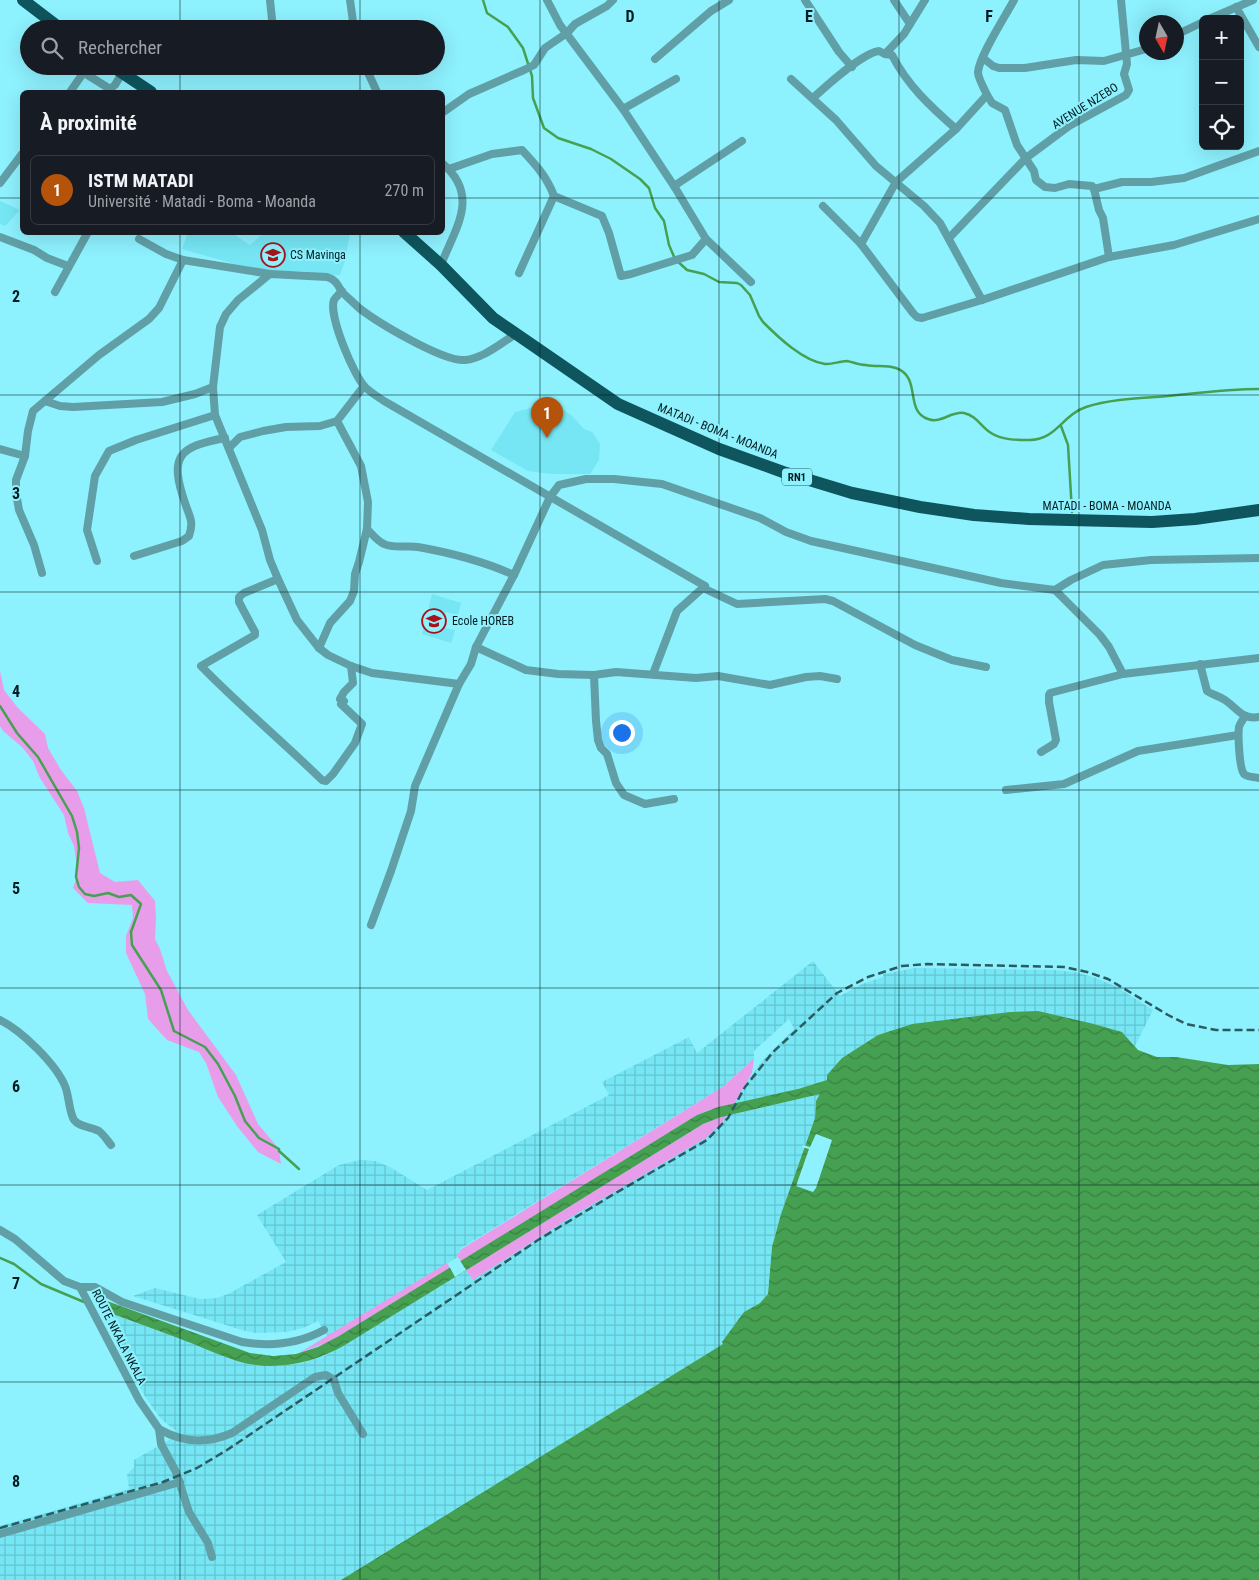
<!DOCTYPE html>
<html lang="fr">
<head>
<meta charset="utf-8">
<style>
	body { margin:0; font-family:"Roboto Condensed",sans-serif; background:#242831; color:#f1f3f6 }
	.controls { position:absolute; right:15px; top:15px; display:grid; overflow:hidden; border-radius:8px; box-shadow:0 5px 20px #0002 }
	.controls button { width:45px; height:45px; display:grid; place-items:center; padding:0; border:0; border-bottom:1px solid #363941; background:#171b24; color:#f1f3f6; font:25px sans-serif }
	.compass { position:absolute; left:1139px; top:15px; width:45px; height:45px; border-radius:50%; background:#171b24; box-shadow:0 5px 20px #0002; rotate:171deg }
	.you { position:absolute; left:621px; top:732px; width:18px; height:18px; margin:-12px; border:4px solid #fff; border-radius:50%; background:#1a73e8; box-shadow:0 0 0 8px #1a73e833 }
	.badge { display:grid; place-items:center; width:32px; height:32px; border-radius:50%; background:#b45309; color:#fff; font-size:16px; font-weight:700 }
	.pin { position:absolute; translate:-50% -41px; filter:drop-shadow(0 1px 2px #0008) }
	.pin::after { content:''; position:absolute; top:26px; width:18px; height:15px; background:inherit; clip-path:polygon(0 0,100% 0,50% 100%) }
	.list { margin:0; padding:0; list-style:none }
	h2 { display:flex; justify-content:space-between; align-items:center; height:65px; margin:0; padding:0 20px; font-size:21px }
	h2 small { font-size:16px; font-weight:400; color:#9ea1a6 }
	.list li { display:grid; grid-template-columns:32px 1fr auto; gap:15px; align-items:center; box-sizing:border-box; height:70px; margin:0 10px 10px; padding:0 10px; border:1px solid #363941; border-radius:8px }
	.list b { display:block; font-size:19px; white-space:nowrap }
	.list p { margin:0; font-size:16px; white-space:nowrap; color:#9ea1a6 }
	.list em { font-size:16px; font-style:normal; color:#9ea1a6 }
	.icon { flex:none; width:28px; height:28px; fill:none; stroke:currentColor; stroke-width:2; stroke-linecap:round; stroke-linejoin:round }
	.map { position:relative; flex:none; width:1259px; height:1580px; overflow:hidden }
	.search { position:absolute; background:#171b24; box-shadow:0 5px 20px #0002; left:20px; top:20px; width:425px; height:55px; display:flex; align-items:center; gap:12px; box-sizing:border-box; padding:0 18px; border-radius:28px; color:#9ea1a6; font-size:19px }
	.panel { position:absolute; background:#171b24; box-shadow:0 5px 20px #0002; left:20px; top:90px; width:425px; height:145px; border-radius:8px }
	.map>svg:first-child { display:block }
	.built { fill:#76e6f4 }
	.industrial { fill:url(#industrial-grid) }
	.green { fill:#e89dea }
	.water { fill:url(#water-waves) }
	.pier { fill:#8ef1fe }
	.lines { fill:none; stroke-linecap:round; stroke-linejoin:round }
	.stream { stroke:#46a051; stroke-width:2.5 }
	.minor { stroke:#619fa7; stroke-width:8 }
	.trunk { stroke:#0e555d; stroke-width:12 }
	.rail { stroke:#295b61; stroke-width:2.5; stroke-dasharray:8 4; stroke-linecap:butt }
	.grid { fill:none; stroke:#001e22; stroke-width:1; stroke-opacity:0.55 }
	.labels { text-anchor:middle; dominant-baseline:central; stroke-width:4; stroke-linejoin:round; paint-order:stroke }
	.shield { fill:#8ef1fe; stroke:#2b5d64; stroke-width:1 }
	.shield-label { font-size:11px; font-weight:bold; fill:#001e22 }
	.street-label { font-size:12px; fill:#001e22; stroke:#8ef1fe }
	.poi-label { font-size:12px; fill:#001e22; stroke:#8ef1fe; text-anchor:start }
	.grid-label { font-size:16px; text-anchor:middle; font-weight:bold; fill:#001e22; stroke:#8ef1fe; stroke-width:4; stroke-linejoin:round; paint-order:stroke }
</style>
</head>
<body>
<div class="map">
<svg width="1259" height="1580" viewBox="0 0 1259 1580">
	<defs>
		<pattern id="industrial-grid" width="8" height="8" patternUnits="userSpaceOnUse" patternTransform="scale(1.25)"><rect width="8" height="8" fill="#76e6f4"/><path d="M0 4h8M4 0v8" fill="none" stroke="#64c5d1"/></pattern>
		<pattern id="water-waves" width="16" height="10" patternUnits="userSpaceOnUse" patternTransform="scale(1.25)"><rect width="16" height="10" fill="#46a051"/><path d="M0 5q4-4 8 0t8 0" fill="none" stroke="#388243"/></pattern>
	</defs>
	<rect width="100%" height="100%" fill="#8ef1fe"/>
	<g class="built">
		<path d="M 0,201 L 20,210 L 5,226 L 0,224 Z"/>
		<path d="M 188,233 L 232,233 L 250,245 L 264,233 L 350,233 L 345,261 L 340,275 L 321,276 L 305,271 L 262,272 L 182,249 Z"/>
		<path d="M 554,402 L 572,416 L 584,429 L 592,432 L 600,444 L 599,460 L 590,474 L 551,474 L 528,471 L 491,450 L 515,412 Z"/>
		<path d="M 432,594 L 461,603 L 458,615 L 446,612 L 441,627 L 455,630 L 451,643 L 422,634 Z"/>
	</g>
	<path class="industrial" d="M 813,961 L 840,996 L 862,984 L 883,977 L 883,974 L 915,968 L 1053,970 L 1075,972 L 1096,978 L 1117,987 L 1153,1010 L 1135,1046 L 1122,1032 L 1094,1024 L 912,1024 L 878,1035 L 842,1058 L 827,1080 L 798,1089 L 821,1094 L 816,1101 L 815,1118 L 781,1214 L 772,1247 L 768,1294 L 760,1303 L 744,1312 L 723,1344 L 341,1580 L 0,1580 L 0,1526 L 129,1489 L 127,1475 L 134,1467 L 134,1460 L 172,1438 L 176,1431 L 161,1419 L 146,1398 L 132,1374 L 104,1311 L 248,1363 L 273,1366 L 298,1364 L 322,1357 L 334,1351 L 466,1270 L 473,1280 L 571,1217 L 697,1143 L 731,1109 L 744,1086 L 762,1061 L 794,1029 L 789,1019 L 754,1051 L 754,1058 L 724,1086 L 460,1249 L 461,1252 L 457,1255 L 458,1257 L 328,1337 L 318,1321 L 303,1328 L 287,1332 L 255,1333 L 245,1331 L 133,1296 L 155,1288 L 200,1299 L 217,1298 L 228,1294 L 286,1262 L 257,1215 L 339,1165 L 360,1160 L 375,1161 L 390,1167 L 427,1190 L 609,1095 L 602,1082 L 689,1037 L 697,1053 Z"/>
	<g class="green">
		<path d="M 0,671 L 4,690 L 18,708 L 45,734 L 48,748 L 61,770 L 77,791 L 84,808 L 100,873 L 115,882 L 138,880 L 155,901 L 156,918 L 155,939 L 160,949 L 167,971 L 188,1010 L 236,1075 L 258,1124 L 279,1149 L 281,1164 L 258,1152 L 237,1126 L 218,1097 L 206,1063 L 199,1052 L 167,1040 L 148,1019 L 145,994 L 126,953 L 126,936 L 133,918 L 132,905 L 88,903 L 73,888 L 78,873 L 74,846 L 68,833 L 64,815 L 40,778 L 33,761 L 22,747 L 3,731 L 0,726 Z"/>
		<path d="M 754,1058 L 752,1073 L 731,1109 L 720,1125 L 706,1138 L 571,1217 L 473,1280 L 466,1270 L 703,1124 L 720,1117 L 711,1109 L 697,1115 L 461,1261 L 456,1255 L 461,1252 L 460,1250 L 724,1086 Z"/>
		<path d="M 447,1263 L 450,1268 L 329,1342 L 299,1353 Z"/>
	</g>
	<path class="water" d="M 1038,1011 L 1094,1024 L 1122,1032 L 1138,1050 L 1157,1057 L 1176,1057 L 1228,1065 L 1259,1064 L 1259,1580 L 341,1580 L 723,1344 L 722,1342 L 744,1312 L 760,1303 L 768,1294 L 772,1247 L 781,1214 L 815,1118 L 816,1101 L 820,1094 L 721,1117 L 703,1124 L 345,1345 C 312,1364 274,1372 237,1361 C 222,1356 206,1349 191,1343 C 162,1332 133,1321 104,1311 L 96,1297 L 250,1353 L 273,1356 L 296,1354 L 318,1347 L 339,1336 L 697,1115 L 718,1107 L 798,1089 L 827,1080 L 827,1075 L 842,1058 L 878,1035 L 912,1024 L 1010,1012 Z"/>
	<g class="pier">
		<path d="M 816,1134 L 832,1140 L 816,1188 L 813,1192 L 796,1186 L 809,1149 L 802,1147 L 803,1145 L 810,1147 Z"/>
		<path d="M 459,1259 L 466,1270 L 455,1277 L 449,1266 Z"/>
	</g>
	<g class="lines">
		<g class="stream">
			<path d="M 483,0 L 487,13 L 508,27 L 523,48 L 532,76 L 533,98 L 544,128 L 558,138 L 591,149 L 611,159 L 640,179 L 649,188 L 655,208 L 664,221 L 669,245 L 675,259 L 687,270 L 704,274 L 719,282 L 737,283 L 741,285 L 750,295 L 759,316 L 763,322 C 778,337 803,361 825,364 C 832,365 839,361 847,361 C 853,362 859,365 866,365 C 876,367 886,365 896,368 C 922,377 904,411 928,419 C 941,424 951,411 964,413 C 977,416 981,427 991,433 C 1002,440 1016,440 1028,440 C 1056,441 1062,415 1086,407 C 1110,399 1142,398 1168,396 C 1198,393 1229,389 1259,389"/>
			<path d="M 1061,426 L 1068,445 L 1072,512"/>
			<path d="M 0,706 L 17,733 L 38,757 L 72,816 L 77,832 L 79,848 L 76,877 L 79,887 L 85,894 L 94,896 L 108,893 L 119,897 L 131,895 L 141,904 L 131,932 L 132,945 L 161,990 L 174,1031 L 205,1047 L 218,1064 L 235,1096 L 245,1121 L 259,1138 L 279,1149 L 279,1151 L 299,1169"/>
			<path d="M 0,1258 L 14,1264 L 41,1284 L 84,1302"/>
		</g>
		<g class="minor">
			<path d="M 270,0 L 273,29"/>
			<path d="M 350,0 L 354,29"/>
			<path d="M 547,0 L 560,25 L 623,109 L 674,186 L 706,239 L 751,282"/>
			<path d="M 805,0 L 839,52 L 852,67"/>
			<path d="M 894,0 L 910,24"/>
			<path d="M 1236,7 L 1259,47"/>
			<path d="M 1209,19 L 1253,0"/>
			<path d="M 1176,35 L 1203,22"/>
			<path d="M 983,58 L 993,66 L 999,68 L 1025,68 L 1076,60 L 1104,61 L 1146,49"/>
			<path d="M 655,59 L 711,11 L 729,0"/>
			<path d="M 365,66 L 377,92"/>
			<path d="M 791,79 L 836,120 L 876,166 L 924,206 L 940,223 L 982,300"/>
			<path d="M 70,92 L 86,69 L 86,74 L 110,89 L 115,85 L 122,73"/>
			<path d="M 987,95 L 992,103 L 1005,110 L 1017,145 L 1034,171 L 1036,180 L 1045,187 L 1055,188 L 1069,184 L 1092,186 L 1094,189 L 1099,210 L 1103,218 L 1109,257"/>
			<path d="M 813,98 C 826,86 863,53 879,51 L 885,54"/>
			<path d="M 623,109 L 676,79"/>
			<path d="M 442,113 L 469,94 L 524,70 L 534,65 L 545,48 L 567,33 L 575,24 L 607,6 L 613,0"/>
			<path d="M 956,129 L 987,95 C 984,88 979,80 978,73 C 978,58 1006,15 1014,0"/>
			<path d="M 449,169 L 492,154 L 522,150 C 536,165 547,177 554,196 L 602,216 L 609,233 L 621,276 L 631,274 L 692,255 L 706,239"/>
			<path d="M 0,183 L 22,154"/>
			<path d="M 674,186 L 742,141"/>
			<path d="M 1094,189 L 1122,182 L 1151,182 L 1184,178 L 1259,151"/>
			<path d="M 823,206 L 861,244 L 913,313 L 917,317 L 922,318 L 982,300 L 1109,257 L 1174,245 L 1259,219"/>
			<path d="M 0,237 L 34,250 L 47,258 L 68,266"/>
			<path d="M 949,238 L 1026,158 L 1069,126 L 1126,95 L 1129,90 L 1124,74 L 1127,64 L 1121,0"/>
			<path d="M 139,239 L 166,254 L 183,260 L 270,274"/>
			<path d="M 861,244 L 896,182 L 956,129 C 931,107 907,85 892,55 L 885,54 L 904,34 L 925,0"/>
			<path d="M 441,265 C 455,228 481,196 442,163"/>
			<path d="M 519,273 L 554,196"/>
			<path d="M 342,291 C 339,294 336,297 334,300 C 328,315 354,376 365,387 C 370,392 378,397 384,401 L 705,586 L 703,588 L 737,604 L 825,599 L 833,601 L 915,645 L 952,660 L 986,667"/>
			<path d="M 55,292 L 88,232"/>
			<path d="M 45,401 L 60,406 L 73,407 L 162,402 L 195,394 L 213,387"/>
			<path d="M 229,448 L 240,437 L 263,431 L 286,427 L 320,426 L 337,421 L 364,386"/>
			<path d="M 0,449 L 25,456"/>
			<path d="M 367,529 C 372,534 377,541 384,544 C 394,549 408,545 418,547 C 452,553 483,561 514,575"/>
			<path d="M 134,556 L 182,541 L 189,536 C 194,521 190,518 185,503 C 169,456 178,447 225,438"/>
			<path d="M 97,561 L 87,530 L 95,476 L 109,451 L 136,440 L 215,415"/>
			<path d="M 42,573 L 34,545 L 19,510 L 16,493 L 16,480 L 25,456 L 28,431 L 33,411 L 99,355 L 149,319 L 159,308 L 183,260"/>
			<path d="M 278,579 L 244,593 L 239,597 L 239,602 L 255,632 L 255,635 L 201,666 C 240,706 282,741 322,780 L 326,781 L 333,774 L 355,743 L 362,724 L 341,704 L 344,701 L 340,699 L 344,692 L 353,683 L 351,666"/>
			<path d="M 1055,590 L 1071,580 L 1103,565 L 1151,560 L 1259,558"/>
			<path d="M 476,647 L 526,670 L 558,674 L 594,675 L 616,672 L 696,678 L 718,676 L 770,685 L 806,677 L 820,676 L 837,679"/>
			<path d="M 319,648 L 330,623 L 350,601 L 354,591 L 355,574 L 359,562 L 367,529 L 368,502 L 361,466 L 337,421"/>
			<path d="M 1200,664 L 1207,691 C 1213,695 1219,696 1225,700 C 1237,708 1242,720 1259,717"/>
			<path d="M 653,674 L 677,611 L 705,586"/>
			<path d="M 594,675 L 596,721 L 598,740 L 601,748 L 607,754 L 616,783 L 624,795 L 645,804 L 674,799"/>
			<path d="M 459,684 L 372,673 L 351,666 L 328,655 L 319,648 L 297,620 L 278,579 L 270,560 L 262,530 L 215,415 L 213,387 L 220,327 L 226,314 L 238,300 L 270,274 L 327,277 C 336,280 337,284 342,292 C 347,297 354,303 359,308 C 377,322 443,362 465,360 C 484,358 501,343 516,334"/>
			<path d="M 1245,716 C 1243,720 1240,723 1239,727 C 1238,734 1239,768 1244,774 C 1247,777 1254,777 1259,778"/>
			<path d="M 1041,752 L 1054,744 L 1056,740 L 1049,702 L 1049,695 L 1050,693 L 1123,674"/>
			<path d="M 1006,790 L 1064,784 L 1138,751 L 1238,735"/>
			<path d="M 371,925 L 391,871 L 411,811 L 415,786 L 459,684 L 471,664 L 476,647 L 514,575 L 550,497 L 559,485 L 586,479 L 614,479 L 662,484 L 760,518 L 786,532 L 811,541 L 1001,583 L 1055,590 L 1100,635 L 1109,647 L 1123,674 L 1259,658"/>
			<path d="M 0,1020 C 21,1030 56,1064 65,1086 C 69,1095 69,1112 74,1120 C 79,1127 92,1127 99,1131 C 104,1135 107,1140 111,1145"/>
			<path d="M 0,1230 L 15,1239 L 64,1281 L 80,1287 L 139,1400 L 159,1429"/>
			<path d="M 80,1287 L 95,1287 L 122,1302 L 242,1342 C 271,1347 298,1344 324,1330"/>
			<path d="M 0,1534 L 180,1482"/>
			<path d="M 212,1557 L 208,1543 L 189,1512 L 176,1472 L 161,1444 L 159,1429 C 183,1443 207,1444 232,1433 L 315,1377 L 326,1375 L 334,1380 L 338,1393 L 363,1434"/>
		</g>
		<g class="trunk">
			<path d="M 23,0 L 61,29"/>
			<path d="M 112,66 L 151,92"/>
			<path d="M 404,232 L 441,265 L 493,318 L 618,404 L 719,449 L 783,472 L 852,493 L 920,507 L 974,515 L 1029,519 L 1152,522 L 1195,519 L 1259,510"/>
		</g>
		<path class="rail" d="M 0,1528 L 163,1482 L 197,1468 L 227,1450 L 538,1240 L 614,1194 L 707,1140 L 728,1118 L 745,1087 L 773,1052 L 837,993 L 868,977 L 902,966 L 927,964 L 1064,967 L 1087,972 L 1108,979 L 1168,1015 L 1186,1024 L 1216,1030 L 1259,1030"/>
	</g>
	<path class="grid" d="M 180,0 L 180,29M 360,0 L 360,29M 540,0 L 540,1580M 719,0 L 719,1580M 899,0 L 899,1580M 1079,0 L 1079,1580M 180,66 L 180,92M 360,66 L 360,92M 0,198 L 22,198M 442,198 L 1259,198M 180,232 L 180,1580M 360,232 L 360,1580M 0,395 L 1259,395M 0,592 L 1259,592M 0,790 L 1259,790M 0,988 L 1259,988M 0,1185 L 1259,1185M 0,1382 L 1259,1382"/>
	<defs>
		<g id="school-ring" transform="scale(1.25)"><circle r="9.5" fill="#8ef1fe" stroke="#a8131b" stroke-width="1.5"/><path d="M0-5L7-2L0 1L-7-2ZM-4 1L0 2.5L4 1V4Q0 6-4 4Z" fill="#a8131b"/></g>
	</defs>
	<g fill-rule="evenodd">
		<use href="#school-ring" x="273" y="255"/>
		<use href="#school-ring" x="434" y="621"/>
	</g>
	<g class="labels">
		<rect class="shield" x="782" y="468.5" width="30" height="17" rx="4"/>
		<g class="shield-label">
			<text x="797" y="477">RN1</text>
		</g>
		<g class="street-label">
			<text transform="translate(1085 106) rotate(-32)">AVENUE NZEBO</text>
			<text transform="translate(718 431) rotate(22)">MATADI - BOMA - MOANDA</text>
			<text x="1107" y="506">MATADI - BOMA - MOANDA</text>
			<text transform="translate(119 1337) rotate(63)">ROUTE NKALA NKALA</text>
		</g>
		<g class="poi-label">
			<text x="290" y="255">CS Mavinga</text>
			<text x="452" y="621">Ecole HOREB</text>
		</g>
	</g>
	<g class="grid-label">
		<text x="630" y="22">D</text>
		<text x="809" y="22">E</text>
		<text x="989" y="22">F</text>
		<text x="16" y="302">2</text>
		<text x="16" y="499">3</text>
		<text x="16" y="697">4</text>
		<text x="16" y="894">5</text>
		<text x="16" y="1092">6</text>
		<text x="16" y="1289">7</text>
		<text x="16" y="1487">8</text>
	</g>
</svg>
<div class="controls">
<button>+</button>
<button>−</button>
<button><svg class="icon" aria-label="locate" viewBox="0 0 24 24"><circle cx="12" cy="12" r="6"/><path d="M12 2v4M12 18v4M2 12h4M18 12h4"/></svg></button>
</div>
<svg class="compass" viewBox="-18 -18 36 36"><path d="M0-13l5 13h-10z" fill="#e53935"/><path d="M0 13l5-13h-10z" fill="#9ea1a6"/></svg>
<div class="you"></div>
<div class="pin badge" style="left:547px;top:438px">1</div>
<div class="search"><svg class="icon" aria-label="search" viewBox="0 0 24 24"><circle cx="10" cy="10" r="6"/><path d="M15 15l6 6"/></svg>Rechercher</div>
<section class="panel">
<h2>À proximité<small></small></h2>
<ul class="list">
<li><span class="badge">1</span><div><b>ISTM MATADI</b><p>Université · Matadi - Boma - Moanda</p></div><em>270 m</em></li>
</ul>
</section>
</div>
</body>
</html>
